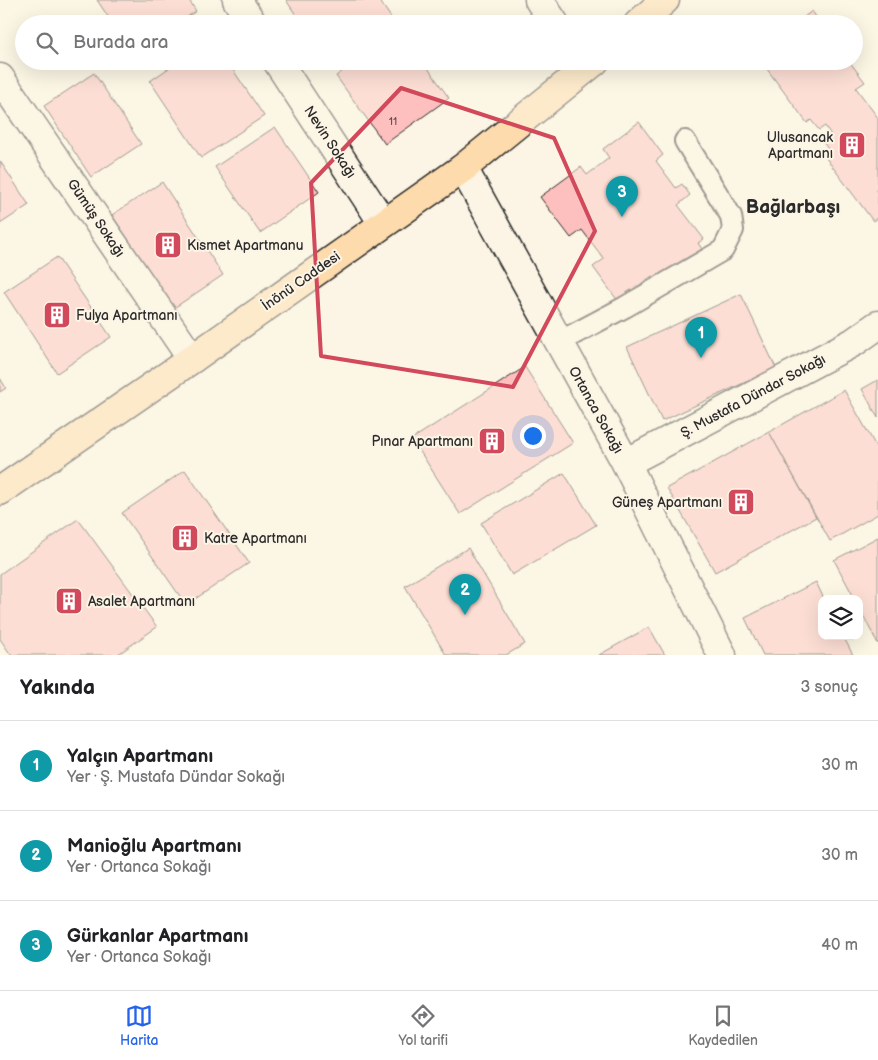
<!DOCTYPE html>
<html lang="tr">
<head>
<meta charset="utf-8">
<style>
	body { margin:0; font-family:"Balsamiq Sans",sans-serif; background:#f6f6f6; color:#202124 }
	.controls { position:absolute; right:15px; bottom:15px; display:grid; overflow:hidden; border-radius:10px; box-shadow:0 5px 20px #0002 }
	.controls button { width:45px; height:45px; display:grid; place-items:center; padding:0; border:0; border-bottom:1px solid #e0e0e0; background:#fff; color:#202124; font:25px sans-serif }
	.you { position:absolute; left:532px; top:435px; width:18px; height:18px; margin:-12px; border:4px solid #fff; border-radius:50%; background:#1a73e8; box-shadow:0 0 0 8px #1a73e833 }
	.badge { display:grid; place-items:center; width:32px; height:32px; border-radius:50%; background:#2563eb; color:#fff; font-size:16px; font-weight:700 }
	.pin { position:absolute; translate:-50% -41px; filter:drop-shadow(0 1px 2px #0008) }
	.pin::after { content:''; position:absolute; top:26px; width:18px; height:15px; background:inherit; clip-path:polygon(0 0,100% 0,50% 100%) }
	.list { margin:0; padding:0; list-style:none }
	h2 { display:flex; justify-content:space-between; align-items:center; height:65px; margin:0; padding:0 20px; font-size:21px }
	h2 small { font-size:16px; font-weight:400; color:#757577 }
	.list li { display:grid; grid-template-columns:32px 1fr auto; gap:15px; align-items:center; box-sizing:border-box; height:90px; padding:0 20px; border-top:1px solid #e0e0e0 }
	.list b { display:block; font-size:19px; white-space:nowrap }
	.list p { margin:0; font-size:16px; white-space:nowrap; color:#757577 }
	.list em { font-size:16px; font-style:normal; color:#757577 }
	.icon { flex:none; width:28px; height:28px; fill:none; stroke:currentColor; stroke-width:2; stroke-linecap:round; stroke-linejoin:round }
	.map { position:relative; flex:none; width:878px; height:655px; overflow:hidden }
	.search { position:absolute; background:#fff; box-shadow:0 5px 20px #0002; left:15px; right:15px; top:15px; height:55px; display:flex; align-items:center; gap:12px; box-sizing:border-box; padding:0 18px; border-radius:28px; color:#757577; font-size:19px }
	.sheet { height:335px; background:#fff }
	nav { display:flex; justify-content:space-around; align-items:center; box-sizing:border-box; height:70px; border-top:1px solid #e0e0e0; background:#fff; font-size:14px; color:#757577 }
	nav a { display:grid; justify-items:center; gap:2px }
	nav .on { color:#2563eb }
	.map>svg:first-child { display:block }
	.building { fill:#fdc0be; stroke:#2b2b2b }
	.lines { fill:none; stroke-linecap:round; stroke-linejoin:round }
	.lane-casing { stroke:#2b2b2b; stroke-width:24 }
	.street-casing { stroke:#2b2b2b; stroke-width:31 }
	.primary-casing { stroke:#2b2b2b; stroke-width:31 }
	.lane { stroke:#fcf5e5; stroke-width:20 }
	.street { stroke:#fcf5e5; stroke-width:28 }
	.primary { stroke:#fedbac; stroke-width:28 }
	.marked { fill:none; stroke:#d1495b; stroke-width:4; stroke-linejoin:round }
	.labels { text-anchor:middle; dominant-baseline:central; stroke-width:4; stroke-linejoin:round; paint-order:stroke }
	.number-label { font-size:11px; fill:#605050 }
	.poi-label { font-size:14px; fill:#2b2b2b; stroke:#fcf5e5; text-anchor:start }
	.street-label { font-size:14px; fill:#2b2b2b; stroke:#fcf5e5 }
	.district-label { font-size:19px; font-weight:bold; fill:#2b2b2b; stroke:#fcf5e5 }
</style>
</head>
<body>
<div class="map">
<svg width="878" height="655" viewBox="0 0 878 655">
	<rect width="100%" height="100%" fill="#fcf5e5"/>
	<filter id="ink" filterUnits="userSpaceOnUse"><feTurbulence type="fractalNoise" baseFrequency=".02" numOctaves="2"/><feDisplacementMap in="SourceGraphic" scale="10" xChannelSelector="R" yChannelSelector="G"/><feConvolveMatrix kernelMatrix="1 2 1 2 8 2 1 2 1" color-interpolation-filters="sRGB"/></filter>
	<g filter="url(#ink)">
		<g class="building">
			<path d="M 97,0 L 189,0 L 196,11 L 177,24 L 113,24 Z"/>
			<path d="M 286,0 L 379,0 L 392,19 L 386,24 L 302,24 Z"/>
			<path d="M 812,11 L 821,24 L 795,24 Z"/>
			<path d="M 179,61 L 227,61 L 264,116 L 201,158 L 150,81 Z"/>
			<path d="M 356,61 L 423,61 L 449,98 L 385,144 L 336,76 Z"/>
			<path d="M 761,61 L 849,61 L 865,82 L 856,88 L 878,118 L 878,188 L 876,190 L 878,193 L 878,217 L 873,221 L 823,154 L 829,150 L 822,141 L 831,135 L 825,126 L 819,130 L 811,120 L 807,123 Z"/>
			<path d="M 94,73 L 141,144 L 91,177 L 44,106 Z"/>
			<path d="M 639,122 L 663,155 L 656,161 L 676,188 L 682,184 L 690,195 L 678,205 L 704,239 L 698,243 L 702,249 L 657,283 L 652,276 L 618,301 L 593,267 L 604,259 L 582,230 L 571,238 L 540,197 L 581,167 L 587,175 L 609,158 L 603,149 Z"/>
			<path d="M 275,127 L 319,192 L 260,233 L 215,167 Z"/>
			<path d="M 0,161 L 29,205 L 0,224 Z"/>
			<path d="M 162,182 L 223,275 L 174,308 L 112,215 Z"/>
			<path d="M 57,257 L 111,337 L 57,373 L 4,292 Z"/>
			<path d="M 741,294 L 776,368 L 662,421 L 627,347 Z"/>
			<path d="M 525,367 L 573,443 L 460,514 L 412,439 Z"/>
			<path d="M 0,378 L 6,388 L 0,392 Z"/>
			<path d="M 878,380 L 878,418 L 862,389 Z"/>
			<path d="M 844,390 L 878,450 L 878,514 L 830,541 L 769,432 Z"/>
			<path d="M 769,432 L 816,517 L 715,572 L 667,488 Z"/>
			<path d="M 185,470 L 249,563 L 186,605 L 122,513 Z"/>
			<path d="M 564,473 L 596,525 L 512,575 L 481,523 Z"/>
			<path d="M 78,519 L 157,627 L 117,655 L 11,655 L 0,639 L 0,574 Z"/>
			<path d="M 878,537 L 878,644 L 859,608 L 859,599 L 855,599 L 834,560 Z"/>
			<path d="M 468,548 L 525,644 L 506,655 L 446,655 L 405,586 Z"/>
			<path d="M 816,582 L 824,599 L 822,599 L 822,636 L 843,636 L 853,655 L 763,655 L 745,618 Z"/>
			<path d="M 649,627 L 665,655 L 599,655 Z"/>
		</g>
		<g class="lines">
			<g class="lane-casing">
				<path id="lane" d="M 559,342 L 625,307 L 723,250 L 733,230 L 731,216 L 685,141"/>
			</g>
			<g class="street-casing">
				<g id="street">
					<path d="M 237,0 L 253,24"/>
					<path d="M 539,0 L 555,24"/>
					<path d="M 277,61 L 383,223"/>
					<path d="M 0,78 L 192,359"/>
					<path d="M 463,168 L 626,463 L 722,655"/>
					<path d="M 626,463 L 854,342 L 878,325"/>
				</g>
			</g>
			<g class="primary-casing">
				<g id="primary">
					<path d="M 638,24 L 665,0"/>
					<path d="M 0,491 L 192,359 L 463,168 L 595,61"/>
				</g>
			</g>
			<use href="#lane" class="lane"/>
			<use href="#street" class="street"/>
			<use href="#primary" class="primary"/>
		</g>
	</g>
	<path d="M0 0H878V655H0ZM 401,88 L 554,138 L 595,231 L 513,387 L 321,356 L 311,183 Z" fill="#fcf5e5" fill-opacity=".55" fill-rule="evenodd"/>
	<path class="marked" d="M 401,88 L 554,138 L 595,231 L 513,387 L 321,356 L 311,183 Z"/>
	<defs>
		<g id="building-square" transform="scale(1.4375)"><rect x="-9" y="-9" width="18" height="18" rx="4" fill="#d1495b" stroke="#fcf5e5"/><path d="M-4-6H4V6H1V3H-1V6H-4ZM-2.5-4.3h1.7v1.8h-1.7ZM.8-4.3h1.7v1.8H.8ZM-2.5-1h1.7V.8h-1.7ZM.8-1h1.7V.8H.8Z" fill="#fff"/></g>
	</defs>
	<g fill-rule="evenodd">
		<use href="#building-square" x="852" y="145"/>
		<use href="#building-square" x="168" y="245"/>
		<use href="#building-square" x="57" y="315"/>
		<use href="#building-square" x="492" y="441"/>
		<use href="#building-square" x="741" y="502"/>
		<use href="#building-square" x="185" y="538"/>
		<use href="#building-square" x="69" y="601"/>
	</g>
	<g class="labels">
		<g class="number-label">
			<text x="393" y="121">11</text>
		</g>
		<g class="poi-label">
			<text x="833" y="137" text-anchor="end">Ulusancak<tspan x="833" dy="16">Apartmanı</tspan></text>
			<text x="187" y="245">Kısmet Apartmanu</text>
			<text x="76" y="315">Fulya Apartmanı</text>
			<text x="473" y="441" text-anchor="end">Pınar Apartmanı</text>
			<text x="722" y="502" text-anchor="end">Güneş Apartmanı</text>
			<text x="204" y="538">Katre Apartmanı</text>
			<text x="88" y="601">Asalet Apartmanı</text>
		</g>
		<g class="street-label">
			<text transform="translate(330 142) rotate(57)">Nevin Sokağı</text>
			<text transform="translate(96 218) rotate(56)">Gümüş Sokağı</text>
			<text transform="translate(301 281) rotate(-35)">İnönü Caddesi</text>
			<text transform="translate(753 396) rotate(-28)">Ş. Mustafa Dündar Sokağı</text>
			<text transform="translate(596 410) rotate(61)">Ortanca Sokağı</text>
		</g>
		<g class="district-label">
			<text x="793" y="207">Bağlarbaşı</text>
		</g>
	</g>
</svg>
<div class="controls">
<button><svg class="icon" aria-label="layers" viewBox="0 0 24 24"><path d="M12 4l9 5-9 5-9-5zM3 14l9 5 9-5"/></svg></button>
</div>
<div class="you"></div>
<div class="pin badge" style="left:701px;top:358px;background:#0f9aa8">1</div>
<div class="pin badge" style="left:465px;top:615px;background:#0f9aa8">2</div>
<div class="pin badge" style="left:622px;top:217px;background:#0f9aa8">3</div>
<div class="search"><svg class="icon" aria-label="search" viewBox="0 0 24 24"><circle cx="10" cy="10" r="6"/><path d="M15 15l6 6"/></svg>Burada ara</div>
</div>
<section class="sheet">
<h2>Yakında<small>3 sonuç</small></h2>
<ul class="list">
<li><span class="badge" style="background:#0f9aa8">1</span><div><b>Yalçın Apartmanı</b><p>Yer · Ş. Mustafa Dündar Sokağı</p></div><em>30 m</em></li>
<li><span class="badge" style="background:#0f9aa8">2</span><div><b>Manioğlu Apartmanı</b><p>Yer · Ortanca Sokağı</p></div><em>30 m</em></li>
<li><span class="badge" style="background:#0f9aa8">3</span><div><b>Gürkanlar Apartmanı</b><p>Yer · Ortanca Sokağı</p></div><em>40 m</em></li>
</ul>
</section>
<nav>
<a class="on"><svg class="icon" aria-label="map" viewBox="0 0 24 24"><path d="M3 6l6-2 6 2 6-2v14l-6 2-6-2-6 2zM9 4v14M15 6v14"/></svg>Harita</a>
<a><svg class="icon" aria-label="directions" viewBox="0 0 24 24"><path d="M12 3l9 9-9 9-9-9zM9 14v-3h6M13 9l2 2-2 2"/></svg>Yol tarifi</a>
<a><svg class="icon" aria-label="saved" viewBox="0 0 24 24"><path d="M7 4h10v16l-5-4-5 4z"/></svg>Kaydedilen</a>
</nav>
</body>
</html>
